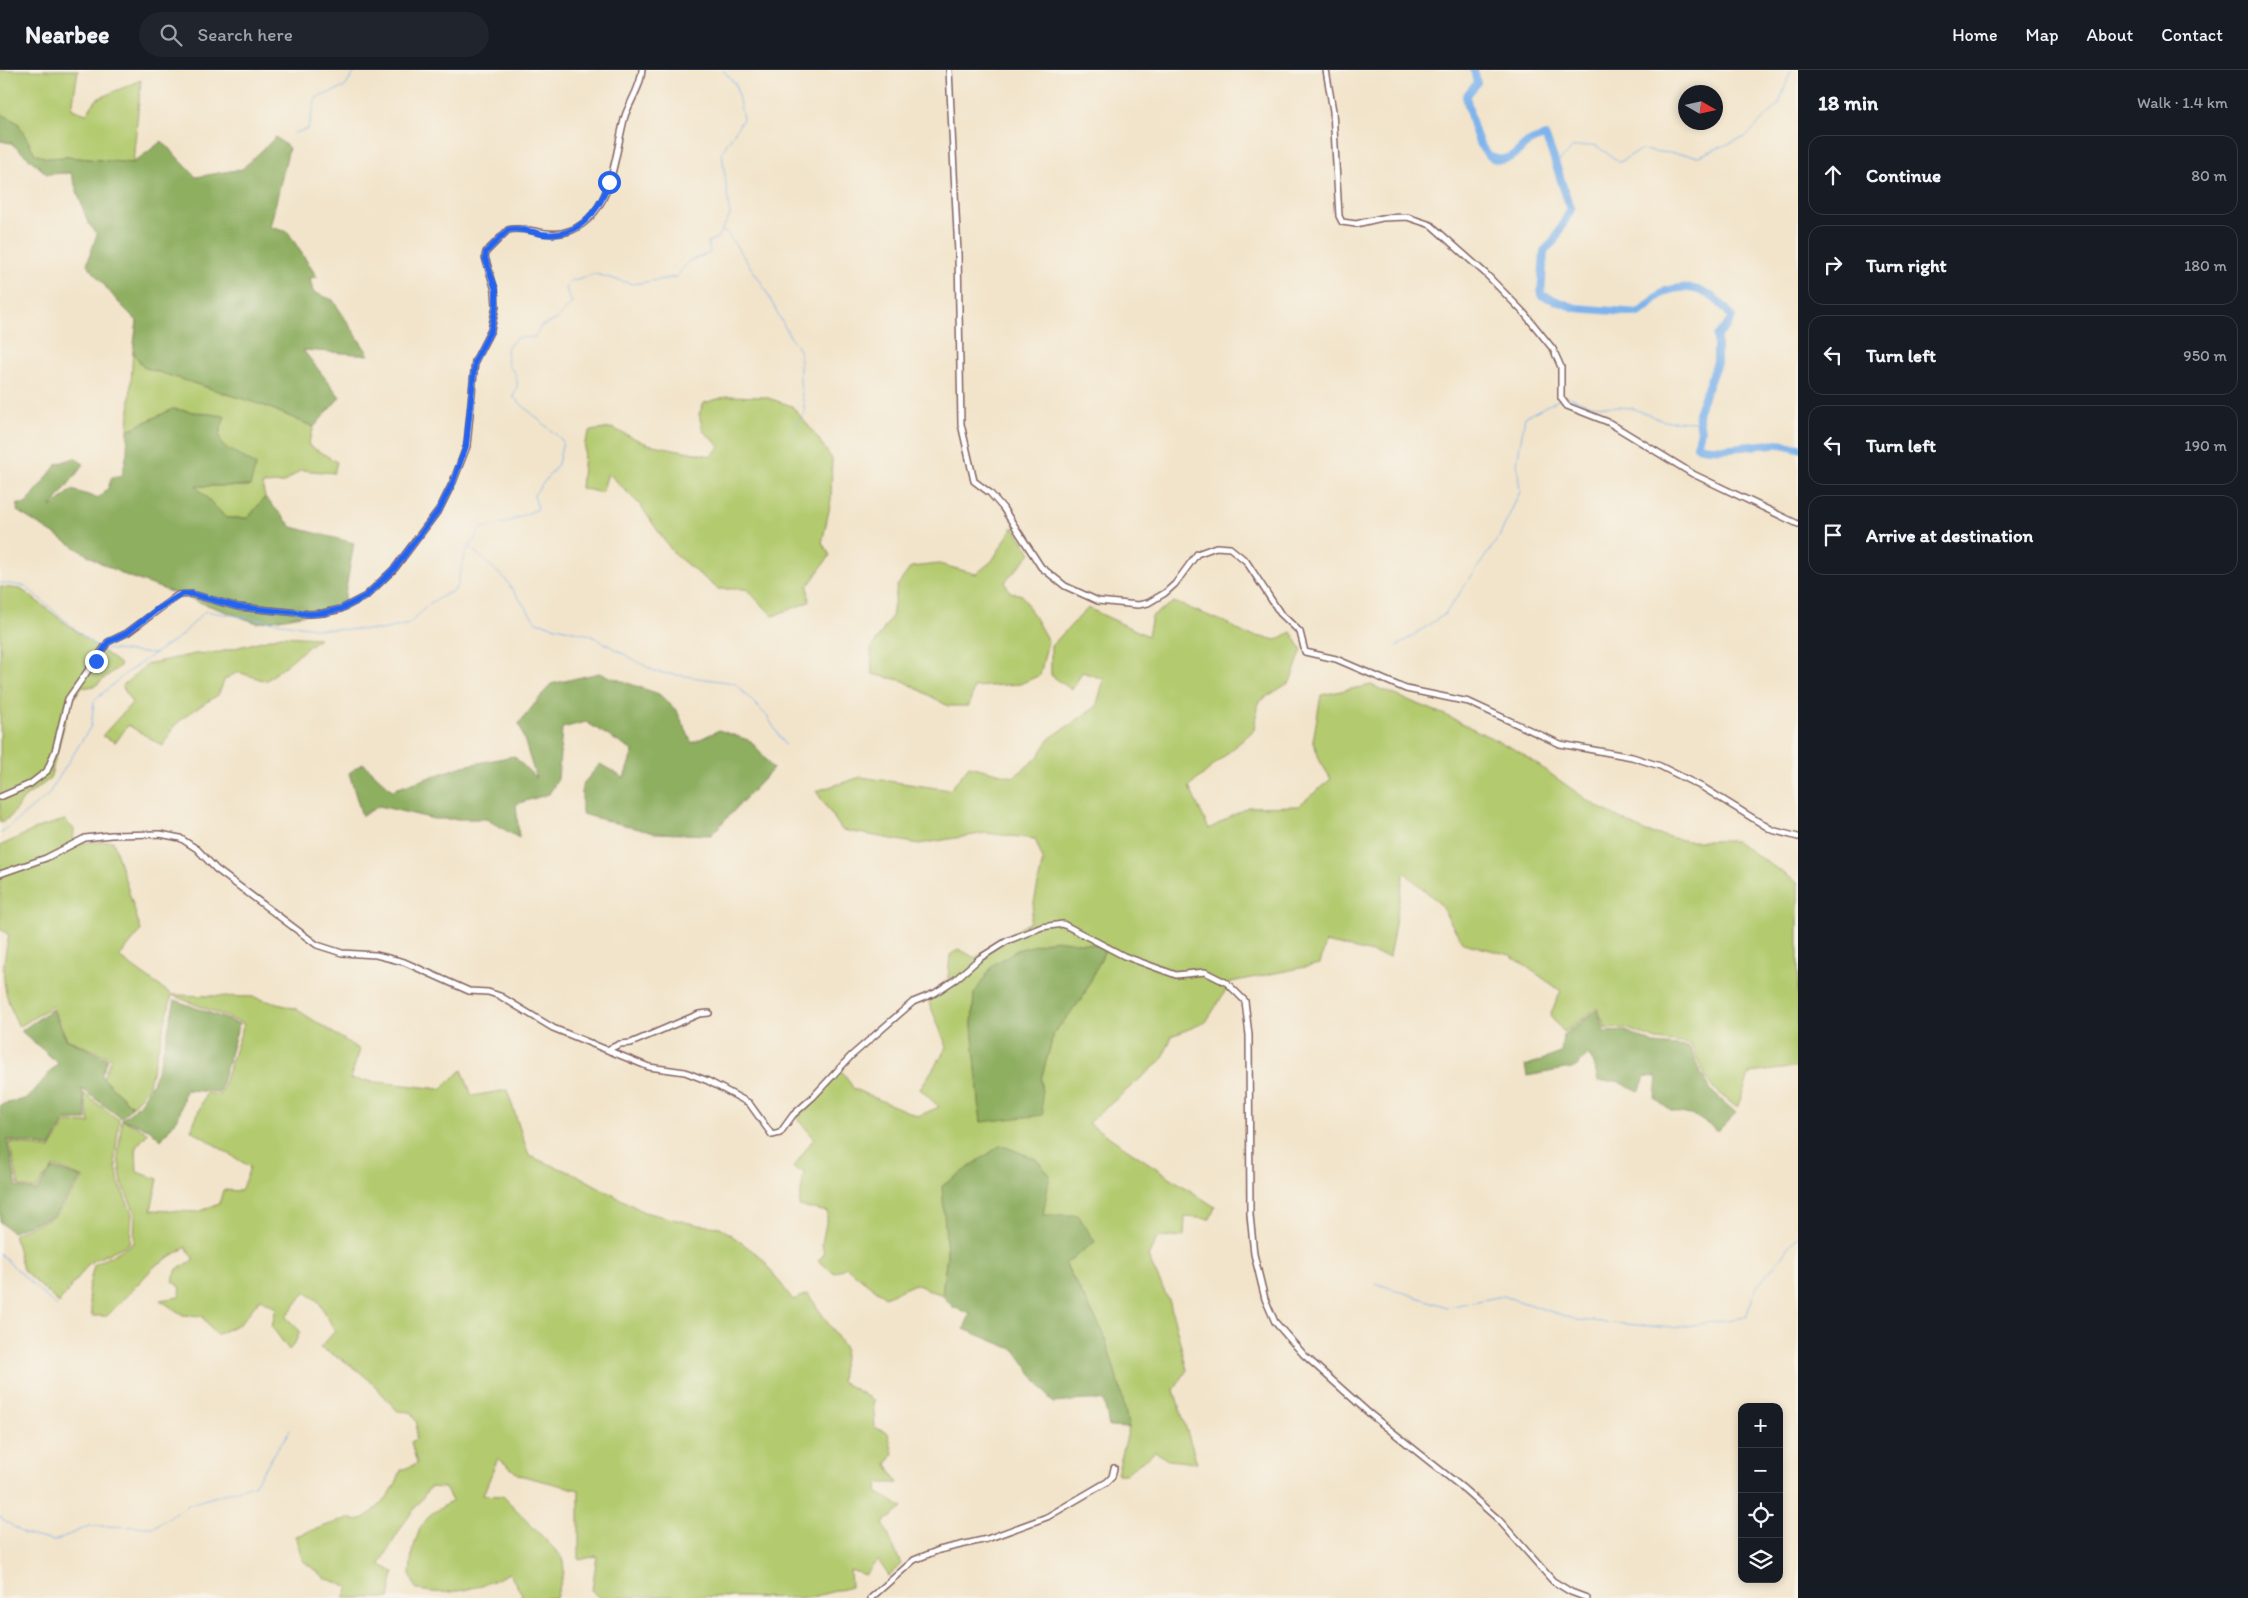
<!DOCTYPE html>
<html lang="en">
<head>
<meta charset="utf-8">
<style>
	body { margin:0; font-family:Itim,sans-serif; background:#20242c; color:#f1f3f6 }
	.controls { position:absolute; right:15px; bottom:15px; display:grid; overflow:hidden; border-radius:10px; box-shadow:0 2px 8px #0003 }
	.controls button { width:45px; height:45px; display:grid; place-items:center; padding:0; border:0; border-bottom:1px solid #363941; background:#171b24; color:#f1f3f6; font:25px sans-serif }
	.compass { position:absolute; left:1678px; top:15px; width:45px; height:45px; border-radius:50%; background:#171b24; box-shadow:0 2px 8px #0003; rotate:99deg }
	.stop { position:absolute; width:15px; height:15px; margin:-11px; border:4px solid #2563eb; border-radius:50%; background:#fff }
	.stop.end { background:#2563eb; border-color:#fff; box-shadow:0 1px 5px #0008 }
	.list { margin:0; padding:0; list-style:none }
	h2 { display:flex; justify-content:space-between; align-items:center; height:65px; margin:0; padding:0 20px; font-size:21px }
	h2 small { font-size:16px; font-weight:400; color:#9ea1a6 }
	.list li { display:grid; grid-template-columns:32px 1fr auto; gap:15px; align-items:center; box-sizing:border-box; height:80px; margin:0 10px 10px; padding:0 10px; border:1px solid #363941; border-radius:15px }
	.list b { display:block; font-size:19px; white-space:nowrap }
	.list em { font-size:16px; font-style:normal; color:#9ea1a6 }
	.icon { flex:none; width:28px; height:28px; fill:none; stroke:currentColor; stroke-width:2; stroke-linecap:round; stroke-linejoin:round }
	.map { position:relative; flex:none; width:1798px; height:1528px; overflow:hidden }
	header { display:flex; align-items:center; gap:30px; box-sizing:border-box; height:70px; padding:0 25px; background:#171b24; border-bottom:1px solid #363941 }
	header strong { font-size:24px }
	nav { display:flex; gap:28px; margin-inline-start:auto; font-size:18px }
	.search { width:350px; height:45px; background:#20242c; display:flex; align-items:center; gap:12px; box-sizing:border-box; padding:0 18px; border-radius:28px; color:#9ea1a6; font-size:19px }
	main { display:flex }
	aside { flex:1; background:#171b24 }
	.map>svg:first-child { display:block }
	.green { fill:#b3ca6e; stroke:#7e744c; fill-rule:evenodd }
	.forest { fill:#8eae61; stroke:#6c6646 }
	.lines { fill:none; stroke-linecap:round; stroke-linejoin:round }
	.stream { stroke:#7eb3ec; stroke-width:1 }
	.river { stroke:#7eb3ec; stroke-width:8 }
	.minor-casing { stroke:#856463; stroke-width:8 }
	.minor { stroke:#fff; stroke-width:5 }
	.route { stroke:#2563eb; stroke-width:6 }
</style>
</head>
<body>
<header>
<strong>Nearbee</strong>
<div class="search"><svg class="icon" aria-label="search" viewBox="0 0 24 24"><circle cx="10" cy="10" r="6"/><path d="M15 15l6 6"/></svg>Search here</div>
<nav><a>Home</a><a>Map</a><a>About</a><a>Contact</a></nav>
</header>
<main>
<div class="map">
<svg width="1798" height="1528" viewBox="0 0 1798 1528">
	<rect width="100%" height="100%" fill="#f7f3e8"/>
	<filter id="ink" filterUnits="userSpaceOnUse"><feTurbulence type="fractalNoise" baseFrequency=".02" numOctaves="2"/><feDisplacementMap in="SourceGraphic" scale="10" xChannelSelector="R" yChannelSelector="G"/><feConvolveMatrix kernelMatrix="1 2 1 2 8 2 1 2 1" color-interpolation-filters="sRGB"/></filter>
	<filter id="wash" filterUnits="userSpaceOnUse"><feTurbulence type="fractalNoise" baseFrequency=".0096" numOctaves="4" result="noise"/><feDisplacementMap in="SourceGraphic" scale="20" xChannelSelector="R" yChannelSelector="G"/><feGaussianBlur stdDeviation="1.12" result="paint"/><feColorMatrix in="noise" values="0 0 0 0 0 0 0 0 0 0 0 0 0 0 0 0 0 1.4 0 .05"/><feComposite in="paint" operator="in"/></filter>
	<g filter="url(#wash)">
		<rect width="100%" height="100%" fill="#f2e4ca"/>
		<g class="green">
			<path d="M 0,0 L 78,0 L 72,39 L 86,44 L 97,29 L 141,10 L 133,93 L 67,87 L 47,88 L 35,84 L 18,53 L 0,43 Z"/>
			<path d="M 133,281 L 143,297 L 265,336 L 314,357 L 308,375 L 337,392 L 334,403 L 301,400 L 283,413 L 262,414 L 265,427 L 248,448 L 226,448 L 195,416 L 250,416 L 222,375 L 219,365 L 173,339 L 128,360 Z"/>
			<path d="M 728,326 L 765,327 L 792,336 L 815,364 L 832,389 L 831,431 L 822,473 L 830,485 L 808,516 L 809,532 L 773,546 L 746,519 L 718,519 L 674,484 L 640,435 L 608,403 L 602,423 L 581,418 L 585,372 L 590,361 L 612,358 L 647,374 L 711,386 L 720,376 L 703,361 L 699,344 L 704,333 Z"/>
			<path d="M 1013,457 L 1031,483 L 1005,512 L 1010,522 L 1022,525 L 1048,571 L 1040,605 L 1020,614 L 974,617 L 969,636 L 948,636 L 904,611 L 872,604 L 871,579 L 892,546 L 897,516 L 911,497 L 939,494 L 976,504 L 992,491 Z"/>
			<path d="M 0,517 L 21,519 L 121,595 L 95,616 L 81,618 L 69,635 L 50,709 L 24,728 L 10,747 L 0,753 Z"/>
			<path d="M 1174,532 L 1227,553 L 1245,564 L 1277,570 L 1291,562 L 1302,580 L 1290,612 L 1258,632 L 1254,660 L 1189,717 L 1209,759 L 1248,737 L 1298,736 L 1331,709 L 1320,691 L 1313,671 L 1321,625 L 1371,615 L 1445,645 L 1518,681 L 1593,734 L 1646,762 L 1687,771 L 1735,771 L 1798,813 L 1798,997 L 1750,1003 L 1737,1038 L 1711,1016 L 1690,974 L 1656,970 L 1626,958 L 1606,959 L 1597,938 L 1564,962 L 1550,945 L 1561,921 L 1510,885 L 1463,873 L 1439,833 L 1404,802 L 1389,887 L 1326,872 L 1320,894 L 1231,912 L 1206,952 L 1172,966 L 1162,990 L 1088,1053 L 1215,1137 L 1210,1149 L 1185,1147 L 1184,1166 L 1157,1168 L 1148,1187 L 1170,1233 L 1187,1300 L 1174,1320 L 1197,1393 L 1168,1390 L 1155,1382 L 1125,1404 L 1117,1404 L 1129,1358 L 1120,1318 L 1103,1262 L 1065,1193 L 1043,1145 L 1043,1137 L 943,1116 L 947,1184 L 942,1225 L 915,1214 L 885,1227 L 846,1197 L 835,1203 L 818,1191 L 824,1184 L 822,1174 L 828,1142 L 799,1136 L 804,1102 L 793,1098 L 814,1068 L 796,1047 L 841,1000 L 854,1019 L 918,1046 L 939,1037 L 920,1019 L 947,977 L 928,930 L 947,919 L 950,885 L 959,879 L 975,888 L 1030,852 L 1043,790 L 1035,769 L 986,763 L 919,774 L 842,760 L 816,721 L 861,707 L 950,720 L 969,696 L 1014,707 L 1037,688 L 1050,668 L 1096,637 L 1104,609 L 1082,602 L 1072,620 L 1051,605 L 1051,576 L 1088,538 L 1148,566 L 1152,546 ZM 974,924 L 1082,929 L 1054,963 L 1041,1009 L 981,1052 L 972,955 Z"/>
			<path d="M 281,566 L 319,568 L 266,611 L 238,602 L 225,609 L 218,625 L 188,644 L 174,656 L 163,676 L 128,655 L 116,672 L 102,666 L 132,633 L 122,616 L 147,594 L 195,584 L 220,582 Z"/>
			<path d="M 65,750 L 74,759 L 73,773 L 113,771 L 141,861 L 119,887 L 172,925 L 148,1018 L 132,1036 L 103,1008 L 111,988 L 67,969 L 52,936 L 19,957 C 2,921 0,905 9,865 L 0,859 L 0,776 L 40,757 Z"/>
			<path d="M 172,925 L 253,927 L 296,939 L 360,980 L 350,1009 L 441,1019 L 462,1000 L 472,1026 L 507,1020 L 529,1086 L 577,1105 L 644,1142 L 698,1155 L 720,1157 L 761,1187 L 793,1230 L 808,1224 L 845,1278 L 841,1311 L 873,1330 L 875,1358 L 888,1363 L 893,1384 L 887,1394 L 898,1413 L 878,1413 L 877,1422 L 903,1438 L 883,1453 L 901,1494 L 889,1506 L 878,1490 L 865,1505 L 850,1500 L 851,1517 L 808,1528 L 666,1526 L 600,1528 L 592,1520 L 597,1486 L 579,1490 L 579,1420 L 519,1405 L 498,1388 L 483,1425 L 503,1426 L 563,1488 L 564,1502 L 556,1528 L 521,1528 L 522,1524 L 509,1503 C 481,1518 447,1528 416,1519 L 410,1504 L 412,1482 L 420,1458 L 431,1444 L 452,1431 L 445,1418 L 430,1417 L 402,1456 L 380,1494 L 394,1503 L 389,1528 L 344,1528 L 349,1517 L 325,1508 L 302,1490 L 296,1466 L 348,1448 L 358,1451 C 379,1440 394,1423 401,1400 L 417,1394 L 411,1372 L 416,1369 L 417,1353 L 411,1342 L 397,1341 C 370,1309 359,1297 320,1278 L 335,1261 L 319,1232 L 305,1222 L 286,1247 L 300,1261 L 295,1273 L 289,1280 L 272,1257 L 276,1237 L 260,1229 L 241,1253 L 216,1265 L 202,1246 L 183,1245 L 160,1230 L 179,1227 L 181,1218 L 172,1211 L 177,1199 L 194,1190 L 186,1177 L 155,1196 L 107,1246 L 92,1246 L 88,1220 L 94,1195 L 134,1173 L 135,1142 L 122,1115 L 118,1086 L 122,1049 L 148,1063 L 136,1077 L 137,1102 L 158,1109 L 151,1140 L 198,1142 L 219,1134 L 223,1120 L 241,1121 L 250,1097 L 191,1060 L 206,1023 L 220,1025 L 244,954 Z"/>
			<path d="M 83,1023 L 119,1050 L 115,1087 L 119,1114 L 132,1143 L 130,1173 L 89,1193 L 59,1233 L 23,1200 L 14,1164 L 55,1146 L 84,1108 L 54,1096 L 35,1119 L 19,1116 L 9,1072 L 50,1079 L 66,1052 L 90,1053 Z"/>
		</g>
		<g class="forest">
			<path d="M 0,43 L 18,53 L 35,84 L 47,88 L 67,87 L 133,93 L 162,71 L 196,107 L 242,99 L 276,67 L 289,78 L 270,157 L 288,162 L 317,207 L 310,208 L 313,222 L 333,230 L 369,285 L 303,280 L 340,327 L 314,357 L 265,336 L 143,297 L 133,281 L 137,251 L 118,232 L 87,194 L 97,164 L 88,153 L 71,103 L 47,104 L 11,73 L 0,71 Z"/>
			<path d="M 173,339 L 225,346 L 219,365 L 222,375 L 256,395 L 250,416 L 196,416 L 226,448 L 248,448 L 265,427 L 292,457 L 354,473 L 344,530 L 330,540 L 257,553 L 127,506 L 99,492 L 17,441 L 18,434 L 26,434 L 57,394 L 74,388 L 84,394 L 50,438 L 72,420 L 98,428 L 108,418 L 112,407 L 122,406 L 127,383 L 128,360 Z"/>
			<path d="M 599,603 L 659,624 L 677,641 L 692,673 L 719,660 L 751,671 L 773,699 L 711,765 L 654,763 L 582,744 L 582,715 L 600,694 L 624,708 L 633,681 L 586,652 L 562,658 L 558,709 L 549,724 L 516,734 L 519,768 L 486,749 L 434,749 L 379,736 L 362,746 L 349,703 L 363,693 L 392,720 L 463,696 L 514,686 L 536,708 L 519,653 L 551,614 Z"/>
			<path d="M 1054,870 L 1107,876 L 1082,929 L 1054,963 L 1041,1009 L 1043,1045 L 981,1052 L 972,955 L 974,924 L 993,895 L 1017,880 Z"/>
			<path d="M 175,930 L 239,954 L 219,1022 L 185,1020 L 179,1046 L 161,1070 L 149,1059 L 122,1049 C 161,1024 164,971 175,930 Z"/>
			<path d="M 52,939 L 66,969 L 108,989 L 101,1006 L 132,1037 L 121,1048 L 82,1019 L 87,1050 L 65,1050 L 50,1077 L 7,1070 L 17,1117 L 36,1121 L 53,1098 L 82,1108 L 54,1145 L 12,1162 L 0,1152 L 0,1035 L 28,1028 L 58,993 L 21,961 Z"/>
			<path d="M 1597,940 L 1605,962 L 1626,961 L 1654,974 L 1689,977 L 1709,1019 L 1736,1043 L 1718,1061 L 1695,1046 L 1671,1041 L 1655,1029 L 1657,1007 L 1645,1006 L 1639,1022 L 1617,1011 L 1598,1011 L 1594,993 L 1588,984 L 1576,997 L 1527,1006 L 1525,996 L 1561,983 L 1563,965 Z"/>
			<path d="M 1001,1075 L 1036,1089 L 1050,1105 L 1043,1145 L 1078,1145 L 1095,1172 L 1065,1194 L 1103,1262 L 1120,1318 L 1129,1358 L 1109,1357 L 1104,1331 C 1088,1328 1070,1332 1053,1333 L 1015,1280 L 964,1259 L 970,1244 L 953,1237 L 942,1225 L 947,1184 L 942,1116 Z"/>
		</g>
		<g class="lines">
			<g class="stream">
				<path d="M 294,63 L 308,59 L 316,28 L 345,17 L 356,0"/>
				<path d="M 1555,95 L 1573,77 L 1595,75 L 1620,92 L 1640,80 L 1699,86 L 1745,67 L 1779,34 L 1791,0"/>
				<path d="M 722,161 L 727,163 L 761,212 L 788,263 L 800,282 L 800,313 L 805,342 L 789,365"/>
				<path d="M 1563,327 L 1566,326 L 1590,335 L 1632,338 L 1664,351 L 1700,352"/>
				<path d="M 470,477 L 505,509 L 536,552 L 590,565 L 656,602 L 734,613 L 767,646 L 785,675"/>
				<path d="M 0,513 L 25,516 L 95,576 L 102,578"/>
				<path d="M 1397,576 L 1445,544 L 1499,467 L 1520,422 L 1517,392 L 1525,347 L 1560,329"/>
				<path d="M 105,579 L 154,584"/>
				<path d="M 0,764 L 48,725 L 91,656 L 94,631 L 126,603 L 182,565 L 205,541 L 320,559 L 382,560 L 409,554 L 430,533 L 456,519 L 466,482 L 482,458 L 505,453 L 538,439 L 534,425 L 558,394 L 563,371 L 513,327 C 520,313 518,306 508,295 L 507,277 L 517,268 L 535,267 L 541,256 L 556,250 L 572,233 L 566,219 L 570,211 L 595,204 L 633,214 L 676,207 L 689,191 L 710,183 L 708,172 L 717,168 L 730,146 L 722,82 L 743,49 L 736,15 L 723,0"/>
				<path d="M 0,1184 L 57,1237"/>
				<path d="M 1375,1213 L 1447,1237 L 1503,1226 L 1577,1250 L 1673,1258 L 1746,1247 L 1756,1218 L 1798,1166"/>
				<path d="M 0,1447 L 24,1464 L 54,1471 L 89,1456 L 154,1457 L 190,1434 L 254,1415 L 290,1360"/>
			</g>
			<path class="river" d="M 1474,0 L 1477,13 L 1466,26 C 1471,46 1478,102 1511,87 C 1517,84 1521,78 1526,74 C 1532,70 1538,68 1545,66 C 1556,89 1561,115 1571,139 L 1554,171 L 1544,181 L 1541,225 L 1575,238 L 1639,243 C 1648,237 1657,225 1666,221 C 1693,211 1717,225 1732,247 L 1727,256 L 1717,266 L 1717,292 L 1698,343 L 1701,361 L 1697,376 C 1723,382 1749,375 1775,374 C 1782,373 1791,377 1798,378"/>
		</g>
	</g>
	<g filter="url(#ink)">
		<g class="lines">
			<g class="minor-casing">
				<g id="minor">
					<path d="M 949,0 L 958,183 L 961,354 L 974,411 L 990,423 L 1003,438 L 1041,497 L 1065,516 L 1098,531 L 1138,535 L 1148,533 L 1165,523 L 1175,514 L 1197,484 L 1216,477 L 1230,478 L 1246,491 L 1280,543 L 1300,562 L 1305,582 L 1336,589 L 1406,619 L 1469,632 L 1560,674 L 1632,687 L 1660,696 L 1704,718 L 1772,760 L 1798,767"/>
					<path d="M 1326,0 L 1333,41 L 1339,146 L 1342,152 L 1356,154 L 1382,148 L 1407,147 L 1431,155 L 1485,203 L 1524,243 L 1553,279 L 1561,297 L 1561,328 L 1567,336 L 1608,352 L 1693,404 L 1798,454"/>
					<path d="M 0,727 L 30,714 L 47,701 L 55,681 L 68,629 L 108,572 L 127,563 L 178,525 L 192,524 L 238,537 L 310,544 L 323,543 L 341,539 L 366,526 L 395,498 L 440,438 L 453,412 L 467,376 L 475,291 L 491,260 L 496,236 L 495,220 L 485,187 L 486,182 L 508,160 C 529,155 548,170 572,160 C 614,141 614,85 625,46 C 630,31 641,17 642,0"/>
					<path d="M 0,804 L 46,788 L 85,768 L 111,765 L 160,764 L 180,768 L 197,779 L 216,799 L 317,875 L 342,883 L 376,885 L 404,892 L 469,921 L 488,922 L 500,926 L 553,958 L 649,997 L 685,1002 L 708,1011 L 749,1033 L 772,1065 L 780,1063 L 793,1045 L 813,1027 L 851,986 L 913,932 L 935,923 L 956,909 L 980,888 L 1007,871 L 1042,857 L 1063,854 L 1124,886 L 1176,905 L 1205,902 L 1227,913 L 1245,931 L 1249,965 L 1250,1145 L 1254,1184 L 1265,1229 L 1275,1252 L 1304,1285 L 1370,1344 L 1464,1419 L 1499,1450 L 1553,1511 L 1571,1522 L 1587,1528"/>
					<path d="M 609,979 L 620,974 L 631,973 L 699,944 L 709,943"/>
					<path d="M 871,1528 L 914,1490 L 939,1480 L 987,1469 L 1047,1447 L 1107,1412 L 1112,1407 L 1114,1398"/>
				</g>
			</g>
			<use href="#minor" class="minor"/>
		</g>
	</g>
	<g class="lines" filter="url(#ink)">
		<path class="route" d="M 96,591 L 108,572 L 127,563 L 159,538 L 182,524 L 192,524 L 238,537 L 310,544 L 323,543 L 341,539 L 366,526 L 395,498 L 440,438 L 453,412 L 466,376 L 475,291 L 491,260 L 496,236 L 496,220 L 485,188 L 486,182 L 508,160 C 519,157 531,162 542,164 C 577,169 599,142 609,112"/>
	</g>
</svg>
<div class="controls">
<button>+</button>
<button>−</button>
<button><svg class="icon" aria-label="locate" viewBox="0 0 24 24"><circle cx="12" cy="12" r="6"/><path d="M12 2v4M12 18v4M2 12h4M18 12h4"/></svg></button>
<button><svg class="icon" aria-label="layers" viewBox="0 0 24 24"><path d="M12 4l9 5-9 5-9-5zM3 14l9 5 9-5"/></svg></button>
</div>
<svg class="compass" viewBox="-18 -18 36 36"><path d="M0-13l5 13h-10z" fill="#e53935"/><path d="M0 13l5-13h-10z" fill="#9ea1a6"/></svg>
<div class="stop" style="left:609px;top:112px"></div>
<div class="stop end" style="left:96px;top:591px"></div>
</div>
<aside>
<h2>18 min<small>Walk · 1.4 km</small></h2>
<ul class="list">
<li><svg class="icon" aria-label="ahead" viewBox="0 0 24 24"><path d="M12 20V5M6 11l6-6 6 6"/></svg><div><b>Continue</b></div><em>80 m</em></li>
<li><svg class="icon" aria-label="right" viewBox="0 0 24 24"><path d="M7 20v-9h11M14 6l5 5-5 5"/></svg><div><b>Turn right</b></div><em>180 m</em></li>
<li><svg class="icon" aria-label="left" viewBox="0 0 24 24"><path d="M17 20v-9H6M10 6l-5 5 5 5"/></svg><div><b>Turn left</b></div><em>950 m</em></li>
<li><svg class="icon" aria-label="left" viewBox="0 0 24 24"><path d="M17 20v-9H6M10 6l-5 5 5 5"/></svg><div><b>Turn left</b></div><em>190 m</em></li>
<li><svg class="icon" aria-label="arrive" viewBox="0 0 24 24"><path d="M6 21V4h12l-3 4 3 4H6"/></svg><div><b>Arrive at destination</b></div></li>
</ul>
</aside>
</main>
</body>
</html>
